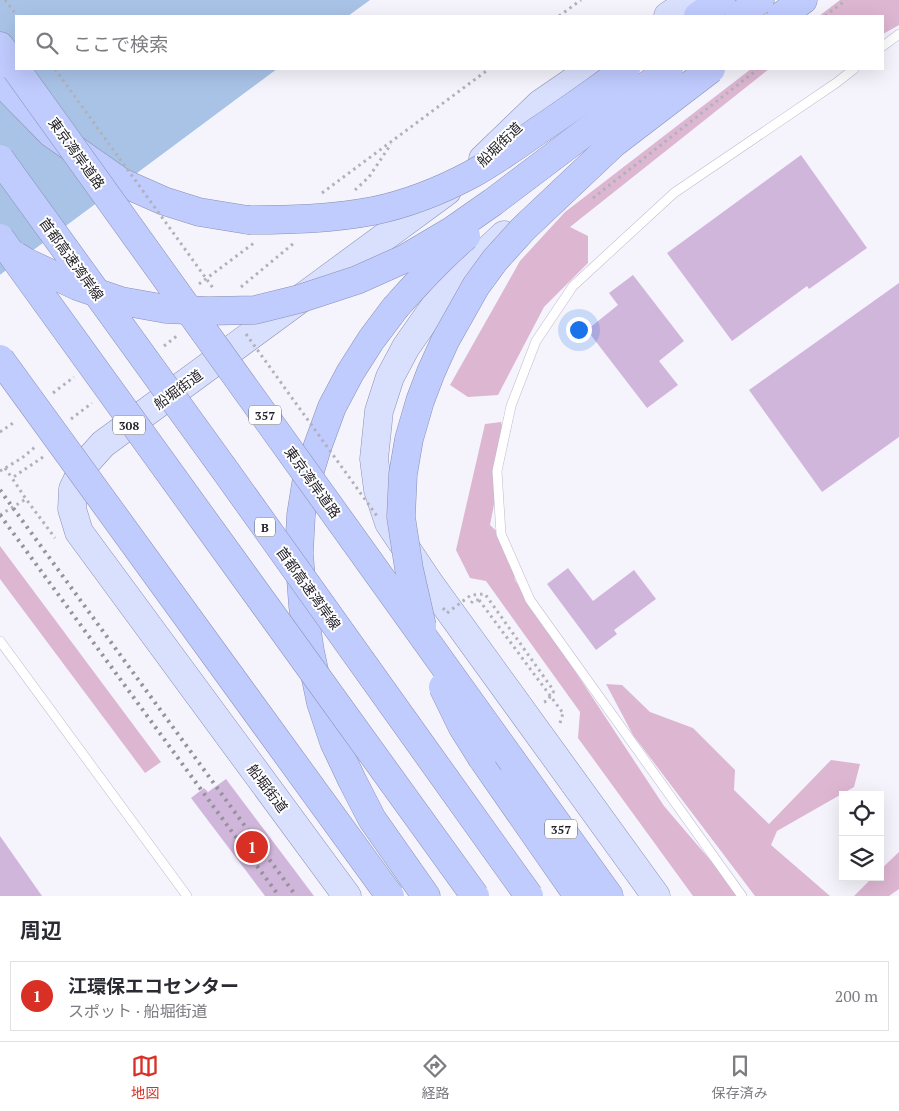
<!DOCTYPE html>
<html lang="ja">
<head>
<meta charset="utf-8">
<style>
	body { margin:0; font-family:"PT Serif","Noto Sans JP",serif; background:#f7f7f7; color:#2b2b33 }
	.controls { position:absolute; right:15px; bottom:15px; display:grid; overflow:hidden; border-radius:0px; box-shadow:0 5px 20px #0002 }
	.controls button { width:45px; height:45px; display:grid; place-items:center; padding:0; border:0; border-bottom:1px solid #e1e1e2; background:#fff; color:#2b2b33; font:25px sans-serif }
	.you { position:absolute; left:578px; top:329px; width:18px; height:18px; margin:-12px; border:4px solid #fff; border-radius:50%; background:#1a73e8; box-shadow:0 0 0 8px #1a73e833 }
	.badge { display:grid; place-items:center; width:32px; height:32px; border-radius:50%; background:#d93025; color:#fff; font-size:16px; font-weight:700 }
	.pin { position:absolute; translate:-50% -50%; border:2px solid #fff; box-shadow:0 1px 5px #0006 }
	.list { margin:0; padding:0; list-style:none }
	h2 { display:flex; justify-content:space-between; align-items:center; height:65px; margin:0; padding:0 20px; font-size:21px }
	h2 small { font-size:16px; font-weight:400; color:#7c7c81 }
	.list li { display:grid; grid-template-columns:32px 1fr auto; gap:15px; align-items:center; box-sizing:border-box; height:70px; margin:0 10px 10px; padding:0 10px; border:1px solid #e1e1e2; border-radius:0px }
	.list b { display:block; font-size:19px; white-space:nowrap }
	.list p { margin:0; font-size:16px; white-space:nowrap; color:#7c7c81 }
	.list em { font-size:16px; font-style:normal; color:#7c7c81 }
	.icon { flex:none; width:28px; height:28px; fill:none; stroke:currentColor; stroke-width:2; stroke-linecap:round; stroke-linejoin:round }
	.map { position:relative; flex:none; width:899px; height:896px; overflow:hidden }
	.search { position:absolute; background:#fff; box-shadow:0 5px 20px #0002; left:15px; right:15px; top:15px; height:55px; display:flex; align-items:center; gap:12px; box-sizing:border-box; padding:0 18px; border-radius:0px; color:#7c7c81; font-size:19px }
	.sheet { height:145px; background:#fff }
	nav { display:flex; justify-content:space-around; align-items:center; box-sizing:border-box; height:70px; border-top:1px solid #e1e1e2; background:#fff; font-size:14px; color:#7c7c81 }
	nav a { display:grid; justify-items:center; gap:2px }
	nav .on { color:#d93025 }
	.map>svg:first-child { display:block }
	.forest { fill:#ddb6d2 }
	.water { fill:#a9c3e7 }
	.pier { fill:#f5f4fd }
	.building { fill:#d1b6db }
	.lines { fill:none; stroke-linecap:round; stroke-linejoin:round }
	.lane-casing { stroke:#bfbacf; stroke-width:10 }
	.primary-casing { stroke:#8990b3; stroke-width:29 }
	.highway-casing { stroke:#8990b3; stroke-width:29 }
	.path { stroke:#b2b1ba; stroke-width:3; stroke-dasharray:2.5 4; stroke-linecap:butt }
	.lane { stroke:#fff; stroke-width:9 }
	.primary { stroke:#d9e0fe; stroke-width:28 }
	.highway { stroke:#c0cbfe; stroke-width:28 }
	.rail { stroke:#94929b; stroke-width:4; stroke-dasharray:2.5 5; stroke-linecap:butt }
	.highway-bridge-casing { stroke:#8990b3; stroke-width:29; stroke-linecap:butt }
	.path-bridge { stroke:#b2b1ba; stroke-width:3; stroke-dasharray:2.5 4; stroke-linecap:butt }
	.highway-bridge { stroke:#c0cbfe; stroke-width:28 }
	.labels { text-anchor:middle; dominant-baseline:central; stroke-width:4; stroke-linejoin:round; paint-order:stroke }
	.shield { fill:#fff; stroke:#656469; stroke-width:1 }
	.shield-label { font-size:12px; font-weight:bold; fill:#232129 }
	.street-label { font-size:14px; fill:#232129; stroke:#fff }
</style>
</head>
<body>
<div class="map">
<svg width="899" height="896" viewBox="0 0 899 896">
	<rect width="100%" height="100%" fill="#f5f4fd"/>
	<g class="forest">
		<path d="M 840,0 L 899,0 L 899,25 L 883,34 L 883,16 L 819,16 Z"/>
		<path d="M 751,69 L 769,69 L 570,227 L 588,236 L 588,263 L 544,307 L 498,395 L 468,397 L 450,385 L 520,261 L 565,212 Z"/>
		<path d="M 501,422 L 506,442 L 490,525 L 508,542 L 515,580 L 664,806 L 741,896 L 693,896 L 578,738 L 580,712 L 486,581 L 470,578 L 456,550 L 485,424 Z"/>
		<path d="M 0,546 L 161,762 L 145,773 L 0,579 Z"/>
		<path d="M 606,684 L 622,685 L 650,712 L 693,728 L 735,770 L 734,790 L 769,824 L 831,760 L 860,764 L 854,787 L 777,831 L 771,845 L 830,896 L 755,896 L 633,735 Z"/>
		<path d="M 899,852 L 899,889 L 889,896 L 854,896 L 873,877 L 880,877 L 880,870 Z"/>
	</g>
	<path class="water" d="M 0,0 L 370,0 L 348,16 L 16,16 L 16,69 L 277,69 L 0,275 Z"/>
	<path class="pier" d="M 278,69 L 280,69 L 279,71 L 0,277 L 0,275 Z"/>
	<g class="building">
		<path d="M 801,155 L 867,248 L 809,289 L 807,286 L 732,341 L 667,253 Z"/>
		<path d="M 633,275 L 684,341 L 659,361 L 678,385 L 647,408 L 587,330 L 618,305 L 609,293 Z"/>
		<path d="M 899,283 L 899,437 L 822,492 L 749,390 Z"/>
		<path d="M 568,568 L 593,601 L 634,570 L 656,599 L 614,630 L 617,634 L 596,650 L 547,584 Z"/>
		<path d="M 226,779 L 314,896 L 265,896 L 191,798 L 204,788 L 208,792 Z"/>
		<path d="M 0,836 L 42,896 L 0,896 Z"/>
	</g>
	<g class="lines">
		<g class="lane-casing">
			<g id="lane">
				<path d="M 883,46 L 899,34"/>
				<path d="M 0,641 L 187,896"/>
				<path d="M 742,896 L 530,600 L 501,534 L 497,471 L 511,406 L 536,341 L 573,286 L 674,193 L 836,83 L 854,69"/>
			</g>
		</g>
		<g class="primary-casing">
			<g id="primary">
				<path d="M 668,16 L 692,0"/>
				<path d="M 483,159 L 540,104 L 591,69"/>
				<path d="M 504,235 L 466,271 L 434,307 L 406,347 L 390,377 L 379,411 L 374,459 L 378,490 L 389,523 L 430,584 L 656,896"/>
				<path d="M 347,896 L 79,532 L 72,509 L 73,489 L 85,464 L 103,444 L 447,191"/>
			</g>
		</g>
		<g class="highway-casing">
			<g id="highway">
				<path d="M 698,16 L 721,0"/>
				<path d="M 739,16 L 760,0"/>
				<path d="M 781,16 L 803,0"/>
				<path d="M 0,46 L 16,69"/>
				<path d="M 0,81 L 51,133 L 121,182 L 164,201 L 199,212 L 248,220"/>
				<path d="M 395,308 L 371,340 L 350,373 L 332,407 L 317,448 L 306,484 L 301,515 L 299,553 L 303,606 L 310,651 L 321,703 L 334,742 L 352,780 L 372,819 L 426,896"/>
				<path d="M 482,758 L 578,896"/>
				<path d="M 513,762 L 609,896"/>
			</g>
		</g>
		<g class="path">
			<path d="M 5,0 L 17,16"/>
			<path d="M 559,16 L 581,0"/>
			<path d="M 825,16 L 846,0"/>
			<path d="M 355,190 L 369,177 L 391,144"/>
			<path d="M 322,193 L 489,69"/>
			<path d="M 593,198 L 758,69"/>
			<path d="M 199,284 L 254,243"/>
			<path d="M 241,287 L 294,243"/>
			<path d="M 164,346 L 178,335"/>
			<path d="M 53,393 L 74,377"/>
			<path d="M 71,419 L 92,403"/>
			<path d="M 0,432 L 16,421"/>
			<path d="M 43,457 L 12,478 L 26,499 L 55,538"/>
			<path d="M 5,468 L 12,478"/>
			<path d="M 0,471 L 22,458 L 35,447"/>
			<path d="M 0,515 L 26,499"/>
			<path d="M 471,603 L 474,600 L 479,600"/>
			<path d="M 544,702 L 547,701 L 554,691"/>
			<path d="M 560,723 L 563,713"/>
		</g>
		<use href="#lane" class="lane"/>
		<use href="#primary" class="primary"/>
		<use href="#highway" class="highway"/>
		<g class="rail">
			<path d="M 0,490 L 296,896"/>
			<path d="M 0,515 L 279,896"/>
		</g>
		<g class="highway-bridge-casing">
			<g id="highway-bridge">
				<path d="M 16,69 L 513,762"/>
				<path d="M 0,159 L 227,473 L 529,896"/>
				<path d="M 248,220 C 290,220 331,219 373,211 C 407,204 442,190 472,174 C 494,162 515,147 536,132 C 566,112 596,90 626,69"/>
				<path d="M 0,238 L 475,896"/>
				<path d="M 16,256 L 26,262 L 77,286 L 121,301 L 166,309 L 208,311 L 255,310 L 299,299 L 357,280 L 404,259 L 453,230 L 493,202 L 669,69"/>
				<path d="M 395,308 C 418,282 440,258 466,236"/>
				<path d="M 0,359 L 390,896"/>
				<path d="M 422,626 L 409,569 L 401,517 L 403,474 L 409,439 L 420,401 L 431,372 L 445,341 L 476,286 L 495,260 L 523,229 L 613,144 L 711,69"/>
				<path d="M 443,687 L 462,726 L 482,758"/>
			</g>
		</g>
		<g class="path-bridge">
			<path d="M 55,69 L 213,288"/>
			<path d="M 246,334 L 377,516"/>
			<path d="M 479,600 L 563,713"/>
			<path d="M 443,608 L 447,613 L 471,595 L 485,594 L 554,691"/>
		</g>
		<use href="#highway-bridge" class="highway-bridge"/>
	</g>
	<g class="labels">
		<g class="shield">
			<rect x="249" y="405.5" width="32" height="19" rx="4"/>
			<rect x="113" y="415.5" width="32" height="19" rx="4"/>
			<rect x="255" y="517.5" width="20" height="19" rx="4"/>
			<rect x="545" y="819.5" width="32" height="19" rx="4"/>
		</g>
		<g class="shield-label">
			<text x="265" y="415">357</text>
			<text x="129" y="425">308</text>
			<text x="265" y="527">B</text>
			<text x="561" y="829">357</text>
		</g>
		<g class="street-label">
			<text transform="translate(499 144) rotate(-44)">船堀街道</text>
			<text transform="translate(77 153) rotate(54)">東京湾岸道路</text>
			<text transform="translate(72 259) rotate(54)">首都高速湾岸線</text>
			<text transform="translate(178 389) rotate(-36)">船堀街道</text>
			<text transform="translate(313 482) rotate(54)">東京湾岸道路</text>
			<text transform="translate(309 588) rotate(54)">首都高速湾岸線</text>
			<text transform="translate(268 788) rotate(53)">船堀街道</text>
		</g>
	</g>
</svg>
<div class="controls">
<button><svg class="icon" aria-label="locate" viewBox="0 0 24 24"><circle cx="12" cy="12" r="6"/><path d="M12 2v4M12 18v4M2 12h4M18 12h4"/></svg></button>
<button><svg class="icon" aria-label="layers" viewBox="0 0 24 24"><path d="M12 4l9 5-9 5-9-5zM3 14l9 5 9-5"/></svg></button>
</div>
<div class="you"></div>
<div class="pin badge" style="left:252px;top:847px">1</div>
<div class="search"><svg class="icon" aria-label="search" viewBox="0 0 24 24"><circle cx="10" cy="10" r="6"/><path d="M15 15l6 6"/></svg>ここで検索</div>
</div>
<section class="sheet">
<h2>周辺<small></small></h2>
<ul class="list">
<li><span class="badge">1</span><div><b>江環保エコセンター</b><p>スポット · 船堀街道</p></div><em>200 m</em></li>
</ul>
</section>
<nav>
<a class="on"><svg class="icon" aria-label="map" viewBox="0 0 24 24"><path d="M3 6l6-2 6 2 6-2v14l-6 2-6-2-6 2zM9 4v14M15 6v14"/></svg>地図</a>
<a><svg class="icon" aria-label="directions" viewBox="0 0 24 24"><path d="M12 3l9 9-9 9-9-9zM9 14v-3h6M13 9l2 2-2 2"/></svg>経路</a>
<a><svg class="icon" aria-label="saved" viewBox="0 0 24 24"><path d="M7 4h10v16l-5-4-5 4z"/></svg>保存済み</a>
</nav>
</body>
</html>
